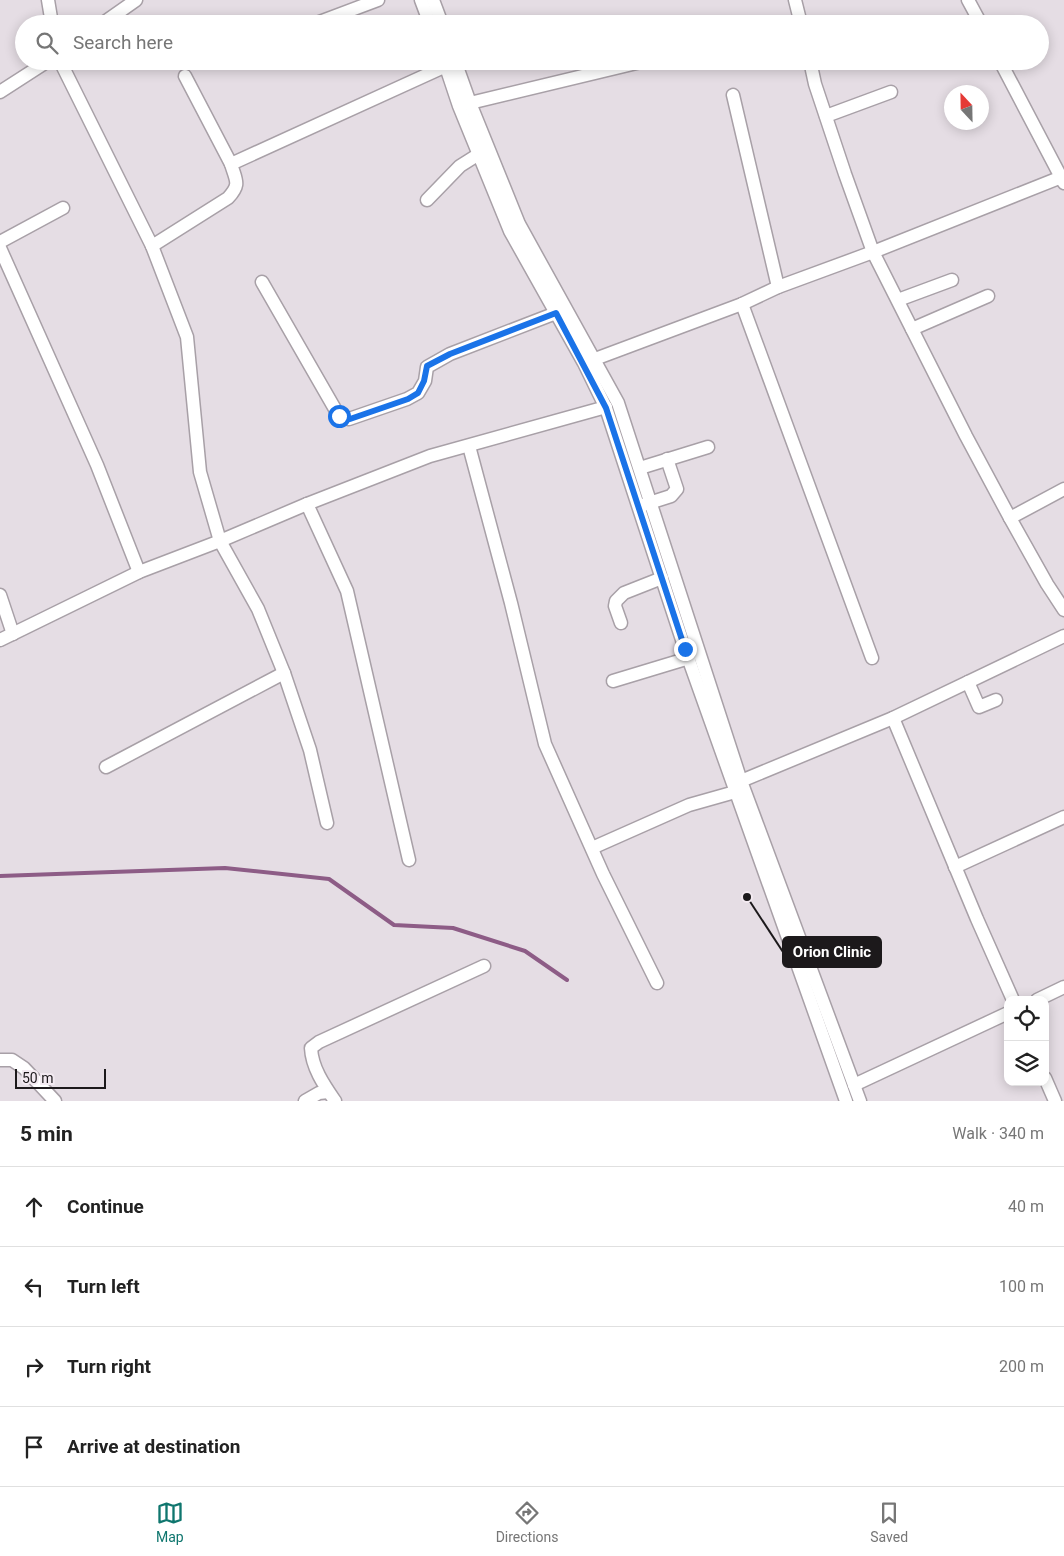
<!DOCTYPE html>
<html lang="en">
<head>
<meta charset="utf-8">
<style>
	body { margin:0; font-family:Roboto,sans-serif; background:#f2f2f2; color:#222 }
	.controls { position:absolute; right:15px; bottom:15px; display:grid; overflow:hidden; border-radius:10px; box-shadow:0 2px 12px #0003 }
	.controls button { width:45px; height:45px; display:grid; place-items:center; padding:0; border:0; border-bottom:1px solid #e0e0e0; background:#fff; color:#222; font:25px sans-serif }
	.compass { position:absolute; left:944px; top:85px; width:45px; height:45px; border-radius:50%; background:#fff; box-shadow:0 2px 12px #0003; rotate:338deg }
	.scale { position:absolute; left:15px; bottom:12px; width:91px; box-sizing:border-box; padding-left:5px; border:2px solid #1c191b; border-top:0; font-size:14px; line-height:18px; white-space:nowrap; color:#1c191b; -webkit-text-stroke:4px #f3eaf1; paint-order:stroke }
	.stop { position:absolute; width:15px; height:15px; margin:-11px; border:4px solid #1a73e8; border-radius:50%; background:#fff }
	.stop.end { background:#1a73e8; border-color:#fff; box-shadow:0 1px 5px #0008 }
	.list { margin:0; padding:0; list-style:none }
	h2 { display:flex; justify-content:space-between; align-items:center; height:65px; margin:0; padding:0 20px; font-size:21px }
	h2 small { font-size:16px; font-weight:400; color:#767676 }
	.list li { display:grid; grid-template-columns:32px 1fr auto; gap:15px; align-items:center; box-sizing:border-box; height:80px; padding:0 20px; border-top:1px solid #e0e0e0 }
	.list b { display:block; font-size:19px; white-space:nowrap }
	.list em { font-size:16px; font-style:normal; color:#767676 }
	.icon { flex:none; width:28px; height:28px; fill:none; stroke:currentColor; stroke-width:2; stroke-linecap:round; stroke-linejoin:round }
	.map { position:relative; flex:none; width:1064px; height:1101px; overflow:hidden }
	.search { position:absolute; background:#fff; box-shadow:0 2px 12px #0003; left:15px; right:15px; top:15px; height:55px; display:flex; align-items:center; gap:12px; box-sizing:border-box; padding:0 18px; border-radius:28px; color:#767676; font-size:19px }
	.sheet { height:385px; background:#fff }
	nav { display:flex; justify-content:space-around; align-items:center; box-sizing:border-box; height:70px; border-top:1px solid #e0e0e0; background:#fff; font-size:14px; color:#767676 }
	nav a { display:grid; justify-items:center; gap:2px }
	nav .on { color:#0f766e }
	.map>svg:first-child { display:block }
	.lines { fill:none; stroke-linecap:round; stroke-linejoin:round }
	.stream { stroke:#8d5c86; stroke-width:4 }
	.minor-casing { stroke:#a8a0a7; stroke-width:15 }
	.minor { stroke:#fff; stroke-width:12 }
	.route { stroke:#1a73e8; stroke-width:6 }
	.leader { fill:none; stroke:#1c191b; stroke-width:2 }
	.callout-dot { fill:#1c191b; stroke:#f3eaf1; stroke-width:2 }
	.callout { fill:#1c191b; stroke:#1c191b; stroke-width:2 }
	.callout-label { font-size:15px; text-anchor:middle; font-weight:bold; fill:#fff }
</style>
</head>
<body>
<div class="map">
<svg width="1064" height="1101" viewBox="0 0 1064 1101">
	<rect width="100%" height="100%" fill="#e5dde4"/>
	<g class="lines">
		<path class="stream" d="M 0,876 L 225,868 L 329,879 L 394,925 L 453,928 L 525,951 L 567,980"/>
		<g class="minor-casing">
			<g id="minor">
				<path d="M 48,0 L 52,24"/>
				<path d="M 421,0 L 430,24"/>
				<path d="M 433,0 L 442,24"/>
				<path d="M 795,0 L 801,24"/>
				<path d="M 968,0 L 981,24"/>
				<path d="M 102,24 L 136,0"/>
				<path d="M 314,24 L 378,0"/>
				<path d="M 60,61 L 152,246 L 228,198 C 241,184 236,181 231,164 L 446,66"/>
				<path d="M 444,61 L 459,106 L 510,231 L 584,363 L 606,408 L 685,649 L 846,1101"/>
				<path d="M 455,61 L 470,103 L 519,224 L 618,403 L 741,781 L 860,1101"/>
				<path d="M 810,61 L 815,84 L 845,174 L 873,252 L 966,436 L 1010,518 L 1047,584 L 1064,610"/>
				<path d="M 1000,61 L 1064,183"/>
				<path d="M 185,76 L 231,164"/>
				<path d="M 0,92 L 48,61"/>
				<path d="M 733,95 L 778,287"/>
				<path d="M 470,103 L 645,61"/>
				<path d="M 826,116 L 891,92"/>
				<path d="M 427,200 L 460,166 L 479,154"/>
				<path d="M 0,242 L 63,208"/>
				<path d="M 152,246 L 187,337 L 200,472 L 220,541 L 258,609 L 284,673 L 310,750 L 327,823"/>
				<path d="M 0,248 L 97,465 L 139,572"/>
				<path d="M 262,282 L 339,416 L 349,419 L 407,399 L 418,393 L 425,381 L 427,367 L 450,354 L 556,313"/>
				<path d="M 898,300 L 952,280"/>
				<path d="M 742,304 L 872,658"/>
				<path d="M 912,329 L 988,296"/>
				<path d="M 595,359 L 742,304 L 778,287 L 873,252 L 1064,176"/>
				<path d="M 469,446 L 511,603 L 545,744 L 603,874 L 657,983"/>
				<path d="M 640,468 L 708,447"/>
				<path d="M 307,504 L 347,591 L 409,860"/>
				<path d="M 643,505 L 671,496 L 677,489 L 667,459"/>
				<path d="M 1010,518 L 1064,489"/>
				<path d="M 0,595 L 13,634"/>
				<path d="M 621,623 L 615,606 L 616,601 L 624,593 L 662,578"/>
				<path d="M 0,640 L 139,572 L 220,541 L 307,504 L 430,456 L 606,407"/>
				<path d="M 613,681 L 689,658"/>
				<path d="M 968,682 L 979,707 L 996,700"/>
				<path d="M 893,718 L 977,919 L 1013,1000"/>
				<path d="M 106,767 L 284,673"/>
				<path d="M 741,781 L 893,718 L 1064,636"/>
				<path d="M 592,848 L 689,805 L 735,792"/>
				<path d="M 955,867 L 1064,817"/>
				<path d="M 1037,1000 L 1064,987"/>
				<path d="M 0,1060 L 12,1060 L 24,1068 L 55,1101"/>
				<path d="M 1045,1078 L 1055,1101"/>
				<path d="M 854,1085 L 1008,1013"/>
				<path d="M 305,1101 L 319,1093 L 328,1092"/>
				<path d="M 335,1101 C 324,1085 312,1068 311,1048 L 319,1042 L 484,966"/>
			</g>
		</g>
		<use href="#minor" class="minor"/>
	</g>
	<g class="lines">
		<path class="route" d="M 339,416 L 350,419 L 408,399 L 418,393 L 424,381 L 427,366 L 450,354 L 556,313 L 606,408 L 685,649"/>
	</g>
	<path class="leader" d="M747 897L783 952"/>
	<circle class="callout-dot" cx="747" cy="897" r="5"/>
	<rect class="callout" x="783" y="937" width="98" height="30" rx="5"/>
	<g class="callout-label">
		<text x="832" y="957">Orion Clinic</text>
	</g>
</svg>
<div class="controls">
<button><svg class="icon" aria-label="locate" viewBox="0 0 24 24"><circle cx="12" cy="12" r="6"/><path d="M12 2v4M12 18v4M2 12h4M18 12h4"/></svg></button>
<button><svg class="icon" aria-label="layers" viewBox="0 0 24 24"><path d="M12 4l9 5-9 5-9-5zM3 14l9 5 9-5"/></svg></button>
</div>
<svg class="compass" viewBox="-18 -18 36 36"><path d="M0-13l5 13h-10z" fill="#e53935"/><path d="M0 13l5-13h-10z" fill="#767676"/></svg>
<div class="scale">50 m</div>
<div class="stop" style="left:339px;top:416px"></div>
<div class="stop end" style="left:685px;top:649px"></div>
<div class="search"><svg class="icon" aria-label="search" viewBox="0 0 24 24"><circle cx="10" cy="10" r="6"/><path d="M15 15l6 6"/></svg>Search here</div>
</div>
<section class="sheet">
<h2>5 min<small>Walk · 340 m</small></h2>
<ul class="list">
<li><svg class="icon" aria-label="ahead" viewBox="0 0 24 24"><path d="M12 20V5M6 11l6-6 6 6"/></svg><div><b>Continue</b></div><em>40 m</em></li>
<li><svg class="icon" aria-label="left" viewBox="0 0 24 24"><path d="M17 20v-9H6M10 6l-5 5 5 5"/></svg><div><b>Turn left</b></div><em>100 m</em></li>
<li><svg class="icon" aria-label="right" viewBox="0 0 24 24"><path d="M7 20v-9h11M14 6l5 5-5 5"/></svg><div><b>Turn right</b></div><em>200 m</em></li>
<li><svg class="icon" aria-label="arrive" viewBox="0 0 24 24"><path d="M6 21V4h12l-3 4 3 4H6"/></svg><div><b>Arrive at destination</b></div></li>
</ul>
</section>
<nav>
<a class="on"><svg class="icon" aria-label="map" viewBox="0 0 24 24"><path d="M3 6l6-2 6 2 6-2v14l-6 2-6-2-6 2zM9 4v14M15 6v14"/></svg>Map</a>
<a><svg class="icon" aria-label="directions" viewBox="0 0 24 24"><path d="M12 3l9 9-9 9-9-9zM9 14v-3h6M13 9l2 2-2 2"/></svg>Directions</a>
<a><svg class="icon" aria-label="saved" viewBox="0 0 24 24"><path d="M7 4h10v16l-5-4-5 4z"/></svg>Saved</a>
</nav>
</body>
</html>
